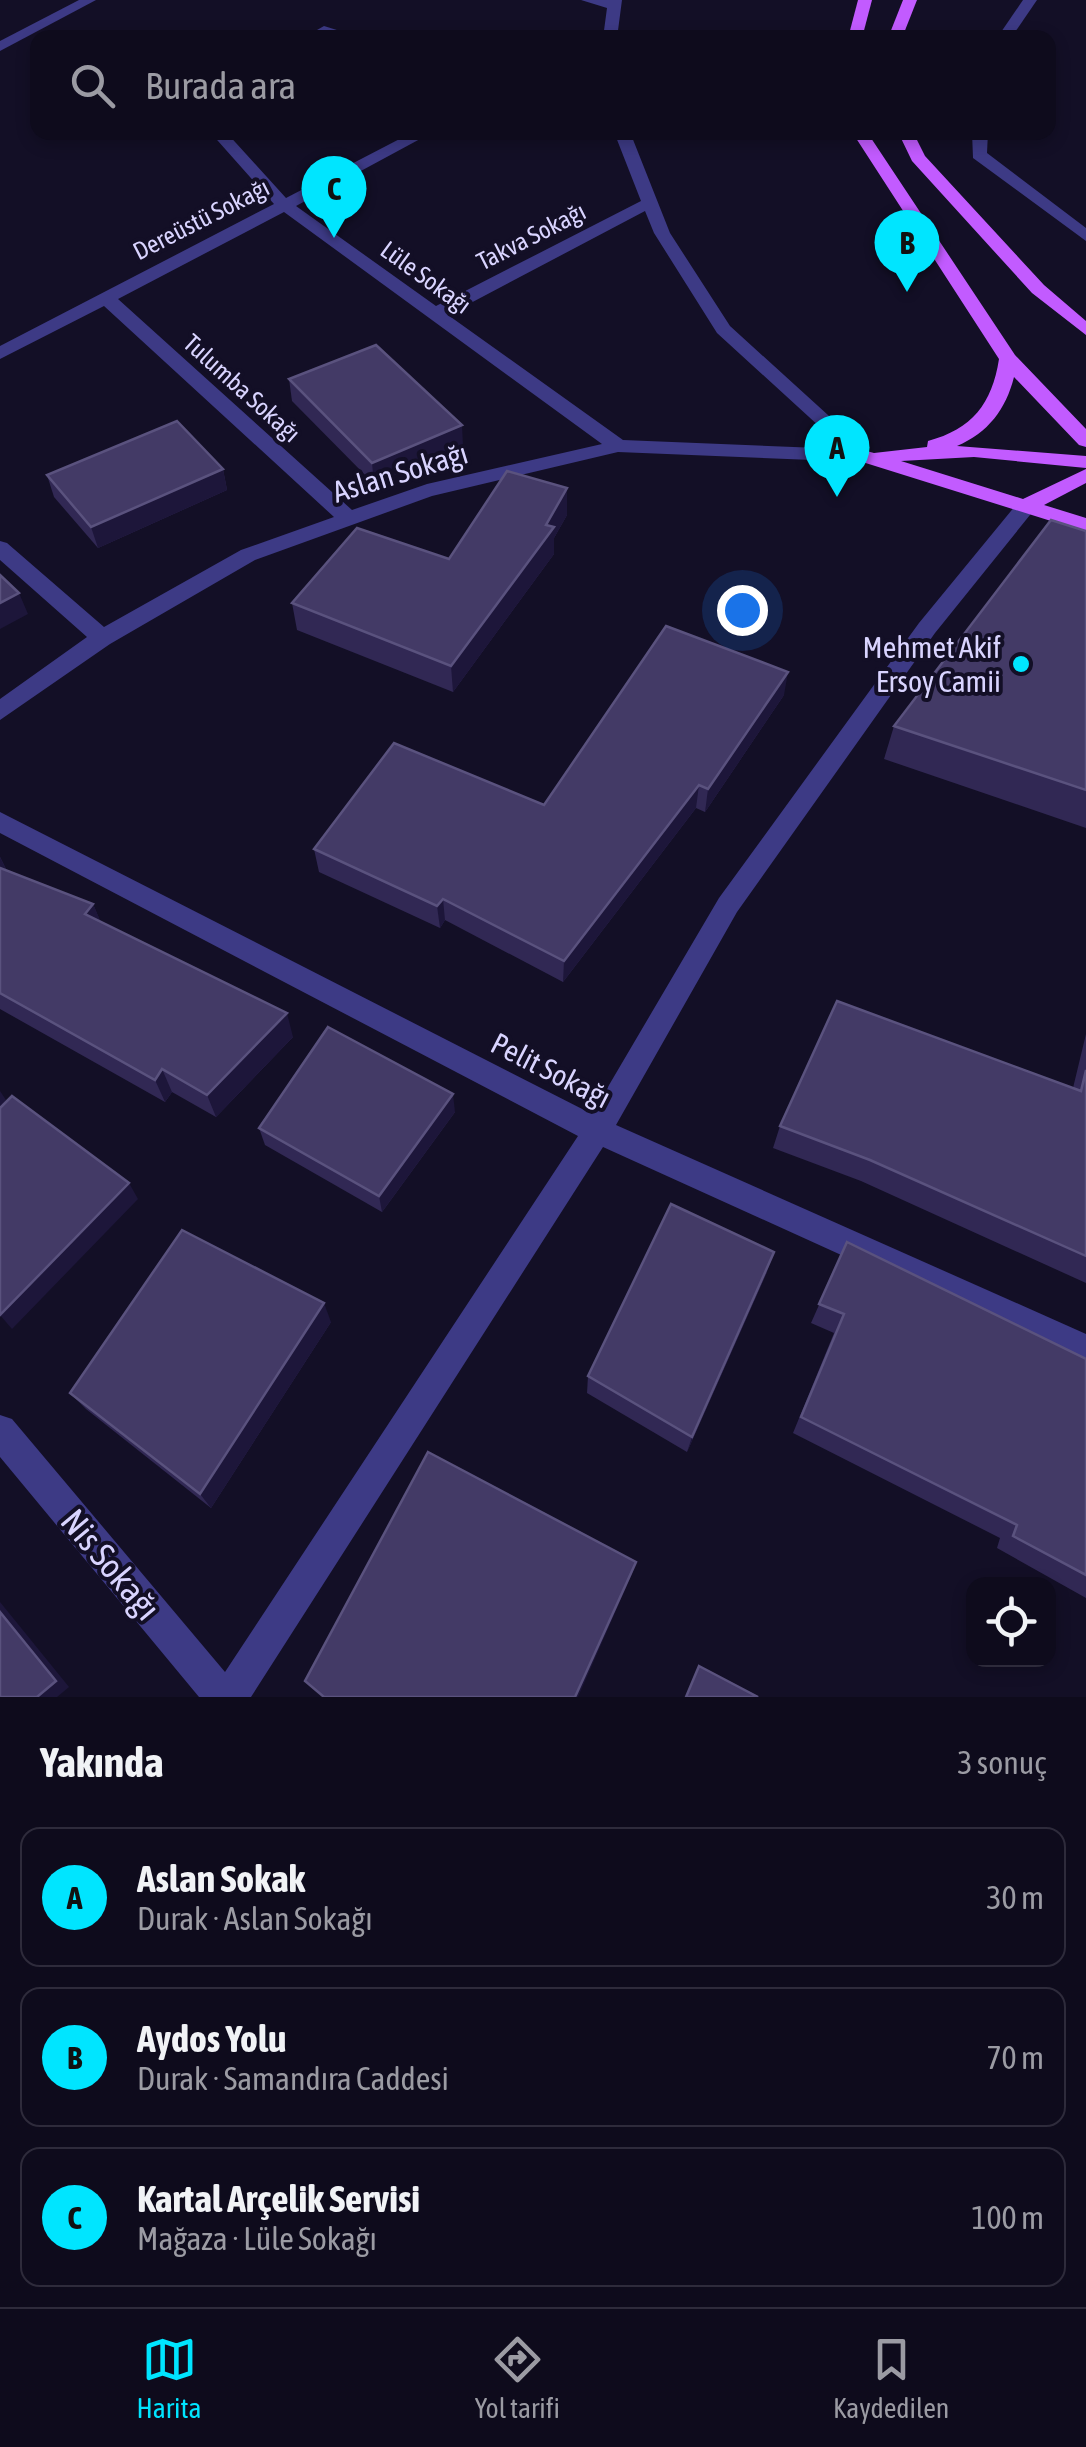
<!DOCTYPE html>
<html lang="tr">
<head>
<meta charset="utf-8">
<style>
	body { margin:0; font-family:"Asap Condensed",sans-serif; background:#1c1929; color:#f1f3f6 }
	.controls { position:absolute; right:30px; bottom:30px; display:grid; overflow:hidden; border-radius:20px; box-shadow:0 5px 15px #0003 }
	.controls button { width:90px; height:90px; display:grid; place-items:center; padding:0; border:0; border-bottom:2px solid #2e2b3b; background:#0e0b1c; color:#f1f3f6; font:50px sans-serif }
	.you { position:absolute; left:742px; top:610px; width:35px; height:35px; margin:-25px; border:8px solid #fff; border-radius:50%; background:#1a73e8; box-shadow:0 0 0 15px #1a73e833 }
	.badge { display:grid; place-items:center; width:65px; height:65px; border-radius:50%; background:#00e5ff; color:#111; font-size:32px; font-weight:700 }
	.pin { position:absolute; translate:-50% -82px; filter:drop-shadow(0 2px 5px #0008) }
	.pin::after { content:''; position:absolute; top:52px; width:35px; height:30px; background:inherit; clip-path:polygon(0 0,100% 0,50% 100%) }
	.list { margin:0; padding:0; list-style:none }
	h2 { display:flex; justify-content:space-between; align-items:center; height:130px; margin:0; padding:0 40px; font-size:42px }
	h2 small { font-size:32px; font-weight:400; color:#9b9ba3 }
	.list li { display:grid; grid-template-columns:65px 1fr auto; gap:30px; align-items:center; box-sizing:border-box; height:140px; margin:0 20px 20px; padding:0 20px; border:2px solid #2e2b3b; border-radius:20px }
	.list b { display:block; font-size:38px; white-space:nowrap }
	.list p { margin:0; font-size:32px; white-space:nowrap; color:#9b9ba3 }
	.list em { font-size:32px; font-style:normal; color:#9b9ba3 }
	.icon { flex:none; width:55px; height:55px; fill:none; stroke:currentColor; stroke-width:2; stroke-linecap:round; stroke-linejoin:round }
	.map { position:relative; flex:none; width:1086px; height:1697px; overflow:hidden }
	.search { position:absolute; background:#0e0b1c; box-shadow:0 5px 15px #0003; left:30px; right:30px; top:30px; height:110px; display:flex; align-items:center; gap:25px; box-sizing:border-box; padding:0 35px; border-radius:20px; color:#9b9ba3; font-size:38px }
	.sheet { height:610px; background:#0e0b1c }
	nav { display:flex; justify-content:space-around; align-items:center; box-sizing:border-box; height:140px; border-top:2px solid #2e2b3b; background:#0e0b1c; font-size:28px; color:#9b9ba3 }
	nav a { display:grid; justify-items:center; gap:5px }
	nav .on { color:#00e5ff }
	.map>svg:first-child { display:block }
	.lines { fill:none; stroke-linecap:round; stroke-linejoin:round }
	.minor { fill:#3d3a85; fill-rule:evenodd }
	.major { fill:#c25bff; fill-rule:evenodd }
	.wall { fill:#312854 }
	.shaded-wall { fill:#1d163a }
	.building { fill:#433a66; stroke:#5a527e; stroke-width:2.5 }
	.poi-dot { fill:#00e5ff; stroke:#130f26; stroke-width:4 }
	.labels { text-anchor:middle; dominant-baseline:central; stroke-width:8; stroke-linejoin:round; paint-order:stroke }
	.far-street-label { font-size:25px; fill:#d9d4ff; stroke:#130f26 }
	.street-label { font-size:30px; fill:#d9d4ff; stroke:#130f26 }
	.poi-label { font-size:30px; fill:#d9d4ff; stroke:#130f26; text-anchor:end }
	.near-street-label { font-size:35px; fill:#d9d4ff; stroke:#130f26 }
</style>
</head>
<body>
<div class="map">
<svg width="1086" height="1697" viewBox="0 0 1086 1697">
	<rect width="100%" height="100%" fill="#130f26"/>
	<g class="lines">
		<g class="minor">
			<path d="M 79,0 L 96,0 L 0,51 L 0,41 Z"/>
			<path d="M 581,0 L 622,0 L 617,38 L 603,38 L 607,8 Z"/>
			<path d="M 1023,0 L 1037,0 L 1011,38 L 997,38 Z"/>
			<path d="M 324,26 L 353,35 L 355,38 L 319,33 L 317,30 Z"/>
			<path d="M 210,132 L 226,132 L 286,198 L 413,132 L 433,132 L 296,206 L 436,306 L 641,201 L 614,132 L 630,132 L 670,233 L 730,326 L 873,456 L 863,462 L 618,452 L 432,496 L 255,560 L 110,644 L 0,720 L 0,699 L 87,637 L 0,560 L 0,541 L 7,543 L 104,627 L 241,550 L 334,517 L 104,306 L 0,359 L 0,346 L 274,204 ZM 645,211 L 654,233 L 717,333 L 844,449 L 623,440 L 448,315 ZM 284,212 L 602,444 L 427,484 L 352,510 L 118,299 Z"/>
			<path d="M 972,132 L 988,132 L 987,153 L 1086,228 L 1086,241 L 973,158 Z"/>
			<path d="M 1027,498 L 1037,505 L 1034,510 L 935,633 L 737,912 L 616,1125 L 1086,1334 L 1086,1366 L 603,1147 L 251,1697 L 199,1697 L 0,1457 L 0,1415 L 12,1419 L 225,1672 L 578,1136 L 0,833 L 0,812 L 592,1114 L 719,898 L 919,623 L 1020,500 Z"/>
		</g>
		<g class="major">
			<path d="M 858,0 L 872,0 L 862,38 L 848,38 Z"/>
			<path d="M 903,0 L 917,0 L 902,38 L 888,38 Z"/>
			<path d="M 852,132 L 867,132 L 1015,355 L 1086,429 L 1086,447 L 1079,445 L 1014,377 C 1006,409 988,433 957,446 L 1086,456 L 1086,468 L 974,457 L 901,461 L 1023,499 L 1086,469 L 1086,483 L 1044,505 L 1086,518 L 1086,532 L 856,460 L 853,456 L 863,450 L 874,453 L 927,447 L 928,441 C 972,429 992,404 999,359 Z"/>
			<path d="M 898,132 L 913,132 L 925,156 L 1044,285 L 1086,321 L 1086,335 L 1032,293 L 912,161 Z"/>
		</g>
	</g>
	<g class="wall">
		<path d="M 289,379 L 463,446 L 374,484 L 292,401 Z"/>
		<path d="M 223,469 L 227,490 L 98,548 L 54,497 L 47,475 Z"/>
		<path d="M 567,488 L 567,515 L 554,538 L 554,554 L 453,692 L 297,630 L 292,603 L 449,559 Z"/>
		<path d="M 1086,531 L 1086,828 L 884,759 L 894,726 Z"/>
		<path d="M 784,695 L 705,812 L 696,808 L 563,982 L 445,920 L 440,928 L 319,872 L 314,849 L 544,805 Z"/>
		<path d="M 0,857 L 7,871 L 93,904 L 100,921 L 293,1037 L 216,1117 L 172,1092 L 165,1102 L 0,1009 Z"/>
		<path d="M 1086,1034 L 1086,1283 L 861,1181 L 773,1148 L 780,1126 L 1073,1088 Z"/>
		<path d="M 455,1112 L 382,1212 L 265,1145 L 259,1128 Z"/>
		<path d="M 847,1242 L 1086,1359 L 1086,1598 L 997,1548 L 1000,1538 L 793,1433 L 834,1333 L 811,1323 Z"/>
		<path d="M 767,1272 L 687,1452 L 587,1393 L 588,1376 Z"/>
		<path d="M 331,1322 L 211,1508 L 86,1409 L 70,1393 Z"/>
	</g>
	<g class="shaded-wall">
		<path d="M 462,425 L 463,446 L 374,484 L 372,463 Z"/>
		<path d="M 223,469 L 227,490 L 98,548 L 91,527 Z"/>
		<path d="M 567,488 L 567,515 L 554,538 L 554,554 L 453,692 L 451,666 L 546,525 Z"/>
		<path d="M 19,593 L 28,614 L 0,629 L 0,603 Z"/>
		<path d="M 788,672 L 784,695 L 705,812 L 708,789 Z"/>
		<path d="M 699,785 L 696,808 L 563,982 L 564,961 Z"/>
		<path d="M 0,857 L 9,875 L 0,884 Z"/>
		<path d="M 443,899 L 445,920 L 440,928 L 437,906 Z"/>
		<path d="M 93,904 L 104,929 L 85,914 Z"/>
		<path d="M 287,1013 L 293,1037 L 216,1117 L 207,1095 Z"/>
		<path d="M 162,1069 L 172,1092 L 165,1102 L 155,1080 Z"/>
		<path d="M 0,1091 L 6,1100 L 0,1110 Z"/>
		<path d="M 453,1094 L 455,1112 L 382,1212 L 379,1196 Z"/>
		<path d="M 129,1183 L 138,1199 L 12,1329 L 0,1315 Z"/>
		<path d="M 774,1252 L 767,1272 L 687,1452 L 692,1437 Z"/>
		<path d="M 324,1303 L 331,1322 L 211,1508 L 200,1494 Z"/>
		<path d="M 636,1562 L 632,1574 L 578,1697 L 575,1697 Z"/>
		<path d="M 0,1602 L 69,1687 L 57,1697 L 37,1697 L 0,1612 Z"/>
	</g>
	<g class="building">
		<path d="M 376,345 L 462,425 L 372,463 L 289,379 Z"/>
		<path d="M 177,421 L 223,469 L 91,527 L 47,475 Z"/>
		<path d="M 507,471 L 567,488 L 546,525 L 554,527 L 451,666 L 292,603 L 357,528 L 449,559 Z"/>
		<path d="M 1051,520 L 1086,531 L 1086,790 L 894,726 Z"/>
		<path d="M 0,575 L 19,593 L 0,603 Z"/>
		<path d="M 666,626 L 788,672 L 708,789 L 699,785 L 564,961 L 443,899 L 437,906 L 314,849 L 394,743 L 544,805 Z"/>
		<path d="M 0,868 L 93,904 L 85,914 L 287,1013 L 207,1095 L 162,1069 L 155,1080 L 0,993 Z"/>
		<path d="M 837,1001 L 1081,1091 L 1086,1070 L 1086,1256 L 870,1160 L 780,1126 Z"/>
		<path d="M 328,1027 L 453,1094 L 379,1196 L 259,1128 Z"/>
		<path d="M 12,1096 L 129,1183 L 0,1315 L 0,1108 Z"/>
		<path d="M 671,1204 L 774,1252 L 692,1437 L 588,1376 Z"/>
		<path d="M 182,1230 L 324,1303 L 200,1494 L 70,1393 Z"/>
		<path d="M 847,1242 L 1086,1359 L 1086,1575 L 1013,1536 L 1017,1525 L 801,1417 L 844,1314 L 819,1304 Z"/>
		<path d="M 428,1452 L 636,1562 L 575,1697 L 324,1697 L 305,1681 Z"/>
		<path d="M 0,1612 L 56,1681 L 37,1697 L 0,1697 Z"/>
		<path d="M 699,1666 L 758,1697 L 686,1697 Z"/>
	</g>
	<circle class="poi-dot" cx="1021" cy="664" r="10"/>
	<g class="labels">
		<g class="far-street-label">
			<text transform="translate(201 219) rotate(-27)">Dereüstü Sokağı</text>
			<text transform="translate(531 236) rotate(-27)">Takva Sokağı</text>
			<text transform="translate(426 277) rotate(36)">Lüle Sokağı</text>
			<text transform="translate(242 388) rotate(42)">Tulumba Sokağı</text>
		</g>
		<g class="street-label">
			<text transform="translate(400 472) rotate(-17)">Aslan Sokağı</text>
			<text transform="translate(551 1070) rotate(27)">Pelit Sokağı</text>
		</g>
		<g class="poi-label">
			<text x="1001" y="647">Mehmet Akif<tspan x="1001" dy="34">Ersoy Camii</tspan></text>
		</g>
		<g class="near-street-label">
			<text transform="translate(111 1564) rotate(50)">Nis Sokağı</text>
		</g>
	</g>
</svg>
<div class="controls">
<button><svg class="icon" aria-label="locate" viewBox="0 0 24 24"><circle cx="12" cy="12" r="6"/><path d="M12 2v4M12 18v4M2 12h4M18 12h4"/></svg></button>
</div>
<div class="you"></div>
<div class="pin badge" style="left:837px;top:497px">A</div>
<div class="pin badge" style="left:907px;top:292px">B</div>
<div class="pin badge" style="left:334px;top:238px">C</div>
<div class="search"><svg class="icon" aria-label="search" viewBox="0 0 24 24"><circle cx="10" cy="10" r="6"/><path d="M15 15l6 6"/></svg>Burada ara</div>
</div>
<section class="sheet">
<h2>Yakında<small>3 sonuç</small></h2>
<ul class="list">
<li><span class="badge">A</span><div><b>Aslan Sokak</b><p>Durak · Aslan Sokağı</p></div><em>30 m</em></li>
<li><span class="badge">B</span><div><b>Aydos Yolu</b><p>Durak · Samandıra Caddesi</p></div><em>70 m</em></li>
<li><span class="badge">C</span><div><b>Kartal Arçelik Servisi</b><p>Mağaza · Lüle Sokağı</p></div><em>100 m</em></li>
</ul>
</section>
<nav>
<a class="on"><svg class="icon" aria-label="map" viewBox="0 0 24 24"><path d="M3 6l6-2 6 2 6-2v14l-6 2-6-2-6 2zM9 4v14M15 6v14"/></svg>Harita</a>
<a><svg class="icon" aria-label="directions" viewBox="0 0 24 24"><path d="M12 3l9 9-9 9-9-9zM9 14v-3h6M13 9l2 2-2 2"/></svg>Yol tarifi</a>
<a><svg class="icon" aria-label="saved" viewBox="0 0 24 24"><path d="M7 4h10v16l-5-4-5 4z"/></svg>Kaydedilen</a>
</nav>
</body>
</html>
